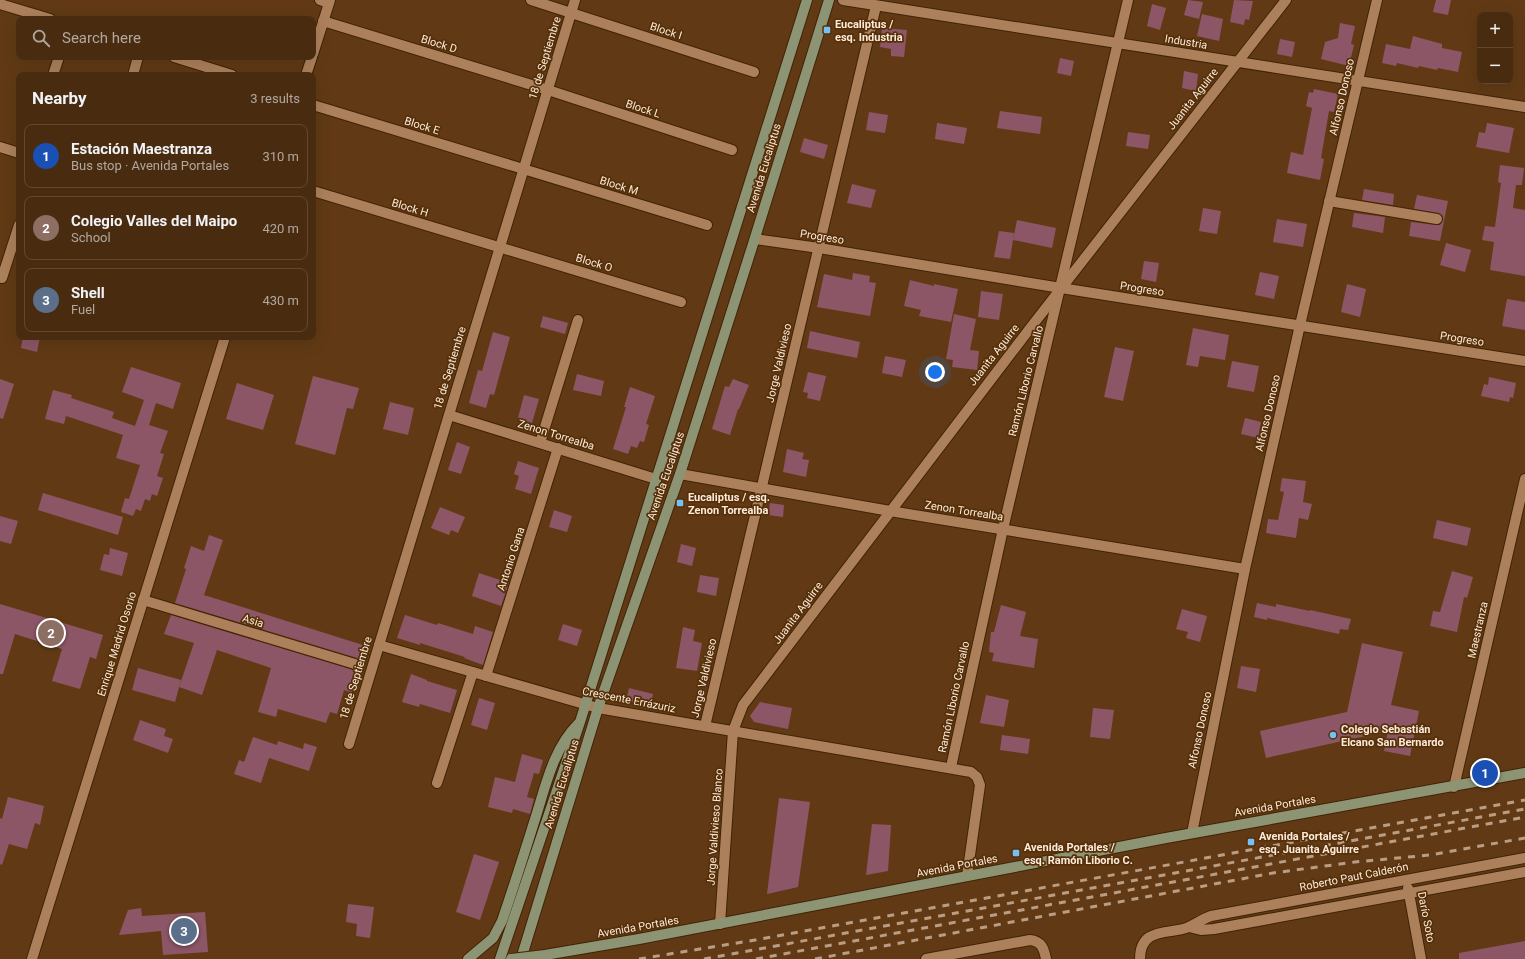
<!DOCTYPE html>
<html lang="en">
<head>
<meta charset="utf-8">
<style>
	body { margin:0; font-family:Roboto,sans-serif; background:#503419; color:#f1f3f6 }
	.controls { position:absolute; right:12px; top:12px; display:grid; overflow:hidden; border-radius:8px; box-shadow:0 4px 16px #0002 }
	.controls button { width:36px; height:36px; display:grid; place-items:center; padding:0; border:0; border-bottom:1px solid #614830; background:#492c10; color:#f1f3f6; font:20px sans-serif }
	.you { position:absolute; left:935px; top:372px; width:14px; height:14px; margin:-10px; border:3px solid #fff; border-radius:50%; background:#1a73e8; box-shadow:0 0 0 6px #1a73e833 }
	.badge { display:grid; place-items:center; width:26px; height:26px; border-radius:50%; background:#e69b98; color:#fff; font-size:13px; font-weight:700 }
	.pin { position:absolute; translate:-50% -50%; border:2px solid #fff; box-shadow:0 1px 4px #0006 }
	.list { margin:0; padding:0; list-style:none }
	h2 { display:flex; justify-content:space-between; align-items:center; height:52px; margin:0; padding:0 16px; font-size:17px }
	h2 small { font-size:13px; font-weight:400; color:#b1a79f }
	.list li { display:grid; grid-template-columns:26px 1fr auto; gap:12px; align-items:center; box-sizing:border-box; height:64px; margin:0 8px 8px; padding:0 8px; border:1px solid #614830; border-radius:8px }
	.list b { display:block; font-size:15px; white-space:nowrap }
	.list p { margin:0; font-size:13px; white-space:nowrap; color:#b1a79f }
	.list em { font-size:13px; font-style:normal; color:#b1a79f }
	.icon { flex:none; width:22px; height:22px; fill:none; stroke:currentColor; stroke-width:2; stroke-linecap:round; stroke-linejoin:round }
	.map { position:relative; flex:none; width:1525px; height:959px; overflow:hidden }
	.search { position:absolute; background:#492c10; box-shadow:0 4px 16px #0002; left:16px; top:16px; width:300px; height:44px; display:flex; align-items:center; gap:10px; box-sizing:border-box; padding:0 14px; border-radius:8px; color:#b1a79f; font-size:15px }
	.panel { position:absolute; background:#492c10; box-shadow:0 4px 16px #0002; left:16px; top:72px; width:300px; height:268px; border-radius:8px }
	.map>svg:first-child { display:block }
	.building { fill:#8c5666 }
	.lines { fill:none; stroke-linecap:round; stroke-linejoin:round }
	.minor-casing { stroke:#402306; stroke-width:12 }
	.tertiary-casing { stroke:#402306; stroke-width:12 }
	.secondary-casing { stroke:#402306; stroke-width:12 }
	.minor { stroke:#ac805b; stroke-width:10 }
	.tertiary { stroke:#ac805b; stroke-width:10 }
	.secondary { stroke:#8c9474; stroke-width:10 }
	.rail { stroke:#b99d84; stroke-width:3; stroke-dasharray:7 7; stroke-linecap:butt }
	.secondary-bridge-casing { stroke:#402306; stroke-width:12; stroke-linecap:butt }
	.secondary-bridge { stroke:#8c9474; stroke-width:10 }
	.poi-dot { fill:#75c0f6; stroke:#553008; stroke-width:1.5 }
	.labels { text-anchor:middle; dominant-baseline:central; stroke-width:3.5; stroke-linejoin:round; paint-order:stroke }
	.poi-label { font-size:11px; font-weight:bold; fill:#feeadb; stroke:#553008; text-anchor:start }
	.street-label { font-size:11px; fill:#feeadb; stroke:#553008 }
</style>
</head>
<body>
<div class="map">
<svg width="1525" height="959" viewBox="0 0 1525 959">
	<rect width="100%" height="100%" fill="#613a15"/>
	<g class="building">
		<path d="M 1188,0 L 1203,2 L 1199,19 L 1184,15 Z"/>
		<path d="M 1234,0 L 1253,1 L 1249,20 L 1245,19 L 1244,25 L 1230,22 Z"/>
		<path d="M 1436,0 L 1451,0 L 1448,15 L 1433,12 Z"/>
		<path d="M 1152,4 L 1166,8 L 1160,30 L 1147,26 Z"/>
		<path d="M 1202,14 L 1223,19 L 1219,41 L 1197,36 Z"/>
		<path d="M 1340,23 L 1355,26 L 1351,44 L 1354,45 L 1349,66 L 1321,59 L 1325,42 L 1338,38 Z"/>
		<path d="M 882,28 L 907,30 L 904,57 L 891,56 L 891,49 L 880,47 Z"/>
		<path d="M 1413,36 L 1442,44 L 1442,48 L 1462,52 L 1458,72 L 1438,68 L 1437,70 L 1419,66 L 1418,68 L 1397,63 L 1396,66 L 1382,63 L 1386,44 L 1410,49 Z"/>
		<path d="M 1280,39 L 1295,42 L 1292,57 L 1277,54 Z"/>
		<path d="M 1060,58 L 1074,61 L 1071,76 L 1057,73 Z"/>
		<path d="M 1184,71 L 1198,74 L 1196,91 L 1182,88 Z"/>
		<path d="M 1314,89 L 1338,94 L 1334,112 L 1329,111 L 1321,158 L 1324,159 L 1320,180 L 1287,173 L 1291,152 L 1303,155 L 1312,108 L 1306,106 L 1309,92 L 1313,93 Z"/>
		<path d="M 1000,111 L 1042,117 L 1040,134 L 997,128 Z"/>
		<path d="M 869,112 L 888,115 L 885,133 L 866,130 Z"/>
		<path d="M 937,123 L 967,128 L 964,144 L 935,139 Z"/>
		<path d="M 1487,123 L 1514,128 L 1509,153 L 1476,147 L 1479,132 L 1485,133 Z"/>
		<path d="M 1128,132 L 1150,135 L 1148,149 L 1126,146 Z"/>
		<path d="M 804,138 L 828,145 L 824,159 L 800,152 Z"/>
		<path d="M 1500,165 L 1524,168 L 1522,185 L 1516,185 L 1513,208 L 1525,210 L 1525,276 L 1490,270 L 1494,242 L 1482,240 L 1485,226 L 1495,227 L 1501,183 L 1498,182 Z"/>
		<path d="M 852,184 L 876,190 L 871,208 L 847,203 Z"/>
		<path d="M 1364,189 L 1394,194 L 1393,205 L 1362,200 Z"/>
		<path d="M 1417,195 L 1448,201 L 1440,241 L 1409,236 L 1411,222 L 1436,225 L 1440,225 L 1443,220 L 1443,216 L 1438,213 L 1414,209 Z"/>
		<path d="M 1203,208 L 1221,211 L 1217,234 L 1199,231 Z"/>
		<path d="M 1354,213 L 1385,217 L 1383,233 L 1352,227 Z"/>
		<path d="M 1277,219 L 1307,224 L 1303,247 L 1273,242 Z"/>
		<path d="M 1017,220 L 1056,228 L 1052,248 L 1013,240 L 1010,259 L 994,257 L 999,231 L 1014,233 L 1013,240 Z"/>
		<path d="M 1446,243 L 1471,250 L 1465,272 L 1440,265 Z"/>
		<path d="M 1144,261 L 1159,263 L 1156,282 L 1141,279 Z"/>
		<path d="M 1260,272 L 1279,276 L 1274,299 L 1255,295 Z"/>
		<path d="M 853,273 L 870,276 L 869,282 L 876,283 L 870,316 L 817,307 L 824,274 L 852,280 Z"/>
		<path d="M 910,280 L 934,286 L 934,284 L 958,289 L 951,322 L 919,316 L 921,310 L 904,306 Z"/>
		<path d="M 1347,284 L 1366,289 L 1360,317 L 1341,312 Z"/>
		<path d="M 981,291 L 1003,294 L 999,320 L 978,317 Z"/>
		<path d="M 1507,299 L 1525,302 L 1525,330 L 1502,326 Z"/>
		<path d="M 954,314 L 976,319 L 970,350 L 979,351 L 977,370 L 952,367 L 953,360 L 946,359 Z"/>
		<path d="M 543,316 L 568,323 L 565,334 L 540,327 Z"/>
		<path d="M 1193,328 L 1229,335 L 1225,360 L 1200,356 L 1198,367 L 1186,365 Z"/>
		<path d="M 810,331 L 860,342 L 857,358 L 807,348 Z"/>
		<path d="M 493,332 L 510,337 L 494,395 L 490,394 L 486,408 L 469,403 L 478,370 L 482,371 Z"/>
		<path d="M 23,337 L 40,337 L 37,352 L 21,348 Z"/>
		<path d="M 1115,347 L 1134,351 L 1123,401 L 1104,397 Z"/>
		<path d="M 885,356 L 906,360 L 902,377 L 882,373 Z"/>
		<path d="M 1232,361 L 1259,366 L 1254,392 L 1227,387 Z"/>
		<path d="M 131,367 L 181,383 L 173,409 L 156,403 L 149,425 L 168,431 L 160,453 L 164,454 L 157,476 L 163,478 L 157,496 L 152,494 L 150,501 L 145,499 L 141,511 L 136,509 L 133,516 L 121,512 L 125,498 L 129,499 L 140,465 L 116,458 L 123,435 L 66,416 L 64,424 L 45,419 L 53,390 L 72,395 L 71,398 L 114,412 L 112,418 L 135,426 L 144,400 L 122,392 Z"/>
		<path d="M 808,372 L 826,376 L 820,401 L 807,398 L 808,393 L 803,392 Z"/>
		<path d="M 577,374 L 604,381 L 601,396 L 573,390 Z"/>
		<path d="M 313,376 L 359,388 L 353,409 L 347,408 L 335,455 L 295,444 Z"/>
		<path d="M 1489,377 L 1516,383 L 1513,398 L 1510,397 L 1509,402 L 1481,396 L 1484,384 L 1488,385 Z"/>
		<path d="M 0,379 L 14,384 L 3,419 L 0,418 Z"/>
		<path d="M 733,379 L 749,385 L 739,409 L 738,409 L 730,435 L 712,429 L 725,386 L 729,387 Z"/>
		<path d="M 237,383 L 274,395 L 263,430 L 226,419 Z"/>
		<path d="M 630,387 L 655,396 L 646,424 L 649,425 L 644,442 L 640,441 L 637,448 L 631,446 L 628,454 L 613,449 L 626,407 L 624,407 Z"/>
		<path d="M 524,395 L 539,399 L 532,423 L 518,418 Z"/>
		<path d="M 390,402 L 414,408 L 408,435 L 383,429 Z"/>
		<path d="M 1245,418 L 1261,422 L 1258,438 L 1241,434 Z"/>
		<path d="M 457,442 L 470,447 L 461,474 L 448,470 Z"/>
		<path d="M 787,449 L 804,453 L 802,459 L 809,460 L 806,477 L 783,472 Z"/>
		<path d="M 518,461 L 539,468 L 531,494 L 515,489 L 519,476 L 514,474 Z"/>
		<path d="M 1282,478 L 1306,481 L 1303,502 L 1312,504 L 1308,520 L 1299,518 L 1296,538 L 1266,533 L 1268,519 L 1278,520 L 1284,492 L 1280,491 Z"/>
		<path d="M 43,493 L 123,517 L 118,535 L 38,510 Z"/>
		<path d="M 770,503 L 784,505 L 783,517 L 768,515 Z"/>
		<path d="M 440,507 L 465,517 L 458,533 L 451,530 L 449,535 L 431,528 Z"/>
		<path d="M 554,510 L 572,516 L 567,532 L 549,527 Z"/>
		<path d="M 0,516 L 18,521 L 11,544 L 0,541 Z"/>
		<path d="M 1437,520 L 1471,528 L 1467,546 L 1433,538 Z"/>
		<path d="M 209,535 L 223,540 L 204,595 L 366,646 L 361,662 L 357,658 L 175,603 L 186,569 L 184,568 L 191,546 L 204,551 Z"/>
		<path d="M 681,544 L 696,548 L 692,566 L 677,562 Z"/>
		<path d="M 110,548 L 128,553 L 122,576 L 100,570 L 104,554 L 109,555 Z"/>
		<path d="M 1452,571 L 1473,577 L 1467,598 L 1464,597 L 1457,632 L 1430,626 L 1433,611 L 1440,612 Z"/>
		<path d="M 479,573 L 509,583 L 501,606 L 472,596 Z"/>
		<path d="M 700,575 L 719,578 L 716,596 L 697,592 Z"/>
		<path d="M 1257,603 L 1276,607 L 1276,604 L 1310,611 L 1310,610 L 1351,619 L 1348,630 L 1340,629 L 1339,634 L 1267,618 L 1267,620 L 1254,617 Z"/>
		<path d="M 0,604 L 103,635 L 96,659 L 90,657 L 80,689 L 52,681 L 62,649 L 15,634 L 3,674 L 0,674 Z"/>
		<path d="M 1001,605 L 1026,612 L 1020,636 L 1038,639 L 1034,668 L 992,661 L 994,653 L 989,652 L 991,632 L 994,632 Z"/>
		<path d="M 1182,609 L 1207,616 L 1200,642 L 1186,638 L 1188,632 L 1176,629 Z"/>
		<path d="M 171,615 L 353,670 L 359,669 L 353,693 L 344,690 L 337,714 L 330,712 L 326,723 L 278,709 L 276,717 L 258,712 L 271,668 L 217,650 L 202,695 L 179,687 L 194,643 L 164,634 Z"/>
		<path d="M 405,615 L 437,625 L 438,623 L 473,634 L 475,626 L 493,632 L 483,665 L 464,658 L 465,657 L 420,643 L 420,645 L 397,638 Z"/>
		<path d="M 563,624 L 582,630 L 577,646 L 558,640 Z"/>
		<path d="M 683,627 L 695,630 L 693,641 L 702,643 L 697,671 L 676,668 Z"/>
		<path d="M 1362,643 L 1403,652 L 1391,705 L 1419,711 L 1410,756 L 1384,751 L 1388,731 L 1266,758 L 1260,731 L 1347,712 Z"/>
		<path d="M 1241,666 L 1260,669 L 1256,692 L 1237,688 Z"/>
		<path d="M 138,668 L 181,680 L 175,702 L 132,690 Z"/>
		<path d="M 411,674 L 427,680 L 427,681 L 457,690 L 450,713 L 420,704 L 419,707 L 402,702 Z"/>
		<path d="M 629,688 L 653,694 L 650,707 L 626,701 Z"/>
		<path d="M 986,695 L 1009,700 L 1004,727 L 980,723 Z"/>
		<path d="M 479,698 L 495,703 L 487,730 L 471,725 Z"/>
		<path d="M 760,702 L 792,708 L 788,729 L 754,722 L 750,716 Z"/>
		<path d="M 1093,708 L 1114,710 L 1110,739 L 1090,737 Z"/>
		<path d="M 140,720 L 166,729 L 164,736 L 173,739 L 168,753 L 133,740 Z"/>
		<path d="M 1002,735 L 1030,739 L 1028,754 L 1000,750 Z"/>
		<path d="M 253,737 L 277,745 L 278,741 L 303,749 L 304,743 L 317,747 L 309,771 L 269,758 L 261,783 L 234,774 L 239,760 L 244,762 Z"/>
		<path d="M 522,754 L 543,760 L 539,774 L 534,773 L 527,797 L 534,799 L 530,814 L 513,809 L 512,813 L 488,807 L 495,777 L 515,782 Z"/>
		<path d="M 8,797 L 44,806 L 40,825 L 35,823 L 27,849 L 9,844 L 2,865 L 0,864 L 0,818 L 2,819 Z"/>
		<path d="M 779,798 L 810,802 L 798,887 L 767,894 Z"/>
		<path d="M 872,824 L 891,825 L 888,871 L 866,875 Z"/>
		<path d="M 474,854 L 499,862 L 480,920 L 456,912 Z"/>
		<path d="M 348,904 L 374,907 L 370,938 L 356,936 L 357,924 L 346,922 Z"/>
		<path d="M 141,908 L 142,916 L 205,912 L 208,952 L 163,955 L 161,931 L 119,935 L 128,910 Z"/>
		<path d="M 1525,941 L 1525,959 L 1459,959 L 1459,953 Z"/>
	</g>
	<g class="lines">
		<g class="minor-casing">
			<g id="minor">
				<path d="M 320,0 L 329,3"/>
				<path d="M 531,0 L 754,72"/>
				<path d="M 843,0 L 1525,107"/>
				<path d="M 0,4 L 50,19"/>
				<path d="M 323,21 L 548,90 L 732,150"/>
				<path d="M 174,57 L 232,75"/>
				<path d="M 53,75 L 59,57"/>
				<path d="M 133,75 L 138,57"/>
				<path d="M 313,105 L 707,225"/>
				<path d="M 0,147 L 19,153"/>
				<path d="M 313,191 L 681,302"/>
				<path d="M 1329,201 L 1437,219"/>
				<path d="M 755,239 L 819,248 L 1061,288 L 1525,361"/>
				<path d="M 2,278 L 19,225"/>
				<path d="M 449,415 L 656,479"/>
				<path d="M 540,443 L 578,320"/>
				<path d="M 680,474 L 890,511 L 1245,569"/>
				<path d="M 143,600 L 355,664"/>
				<path d="M 379,645 L 598,708 L 971,772 L 977,777 L 980,785 L 967,876"/>
				<path d="M 486,676 L 558,448"/>
				<path d="M 705,726 L 876,6"/>
				<path d="M 349,744 L 575,0"/>
				<path d="M 951,767 L 1003,529 L 1128,0"/>
				<path d="M 437,783 L 473,672"/>
				<path d="M 1454,787 L 1525,479"/>
				<path d="M 1408,888 L 1421,959"/>
				<path d="M 720,924 L 733,731 L 743,705 L 1031,327 L 1286,0"/>
				<path d="M 1189,927 L 1201,930 L 1214,929 L 1525,872"/>
				<path d="M 926,959 L 1030,940 C 1041,941 1044,948 1046,959"/>
				<path d="M 1140,959 C 1140,926 1170,935 1189,927 C 1197,923 1203,919 1211,916 L 1525,858"/>
			</g>
		</g>
		<g class="tertiary-casing">
			<g id="tertiary">
				<path d="M 313,54 L 330,0"/>
				<path d="M 306,75 L 312,57"/>
				<path d="M 1192,833 L 1245,569 L 1300,325 L 1377,0"/>
				<path d="M 32,959 L 225,337"/>
			</g>
		</g>
		<g class="secondary-casing">
			<g id="secondary">
				<path d="M 545,955 L 639,939 L 1166,838 L 1525,773"/>
				<path d="M 468,959 L 493,938 L 502,921 C 514,886 525,851 536,816 C 546,784 554,748 578,724"/>
				<path d="M 500,959 L 580,722 L 807,0"/>
				<path d="M 521,959 L 598,708 L 680,474 L 753,244 L 829,0"/>
			</g>
		</g>
		<use href="#minor" class="minor"/>
		<use href="#tertiary" class="tertiary"/>
		<use href="#secondary" class="secondary"/>
		<g class="rail">
			<path d="M 639,959 L 755,940 L 1525,800"/>
			<path d="M 704,959 L 1525,809"/>
			<path d="M 756,959 L 1525,817"/>
			<path d="M 815,959 L 1273,873 L 1355,862 L 1430,855 L 1525,838"/>
		</g>
		<g class="secondary-bridge-casing">
			<path id="secondary-bridge" d="M 511,959 L 545,955"/>
		</g>
		<use href="#secondary-bridge" class="secondary-bridge"/>
	</g>
	<g class="poi-dot">
		<rect x="823" y="26" width="8" height="8" rx="2"/>
		<rect x="676" y="499" width="8" height="8" rx="2"/>
		<circle cx="1333" cy="735" r="4"/>
		<rect x="1247" y="838" width="8" height="8" rx="2"/>
		<rect x="1012" y="849" width="8" height="8" rx="2"/>
	</g>
	<g class="labels">
		<g class="poi-label">
			<text x="835" y="24">Eucaliptus /<tspan x="835" dy="13">esq. Industria</tspan></text>
			<text x="688" y="497">Eucaliptus / esq.<tspan x="688" dy="13">Zenon Torrealba</tspan></text>
			<text x="1341" y="729">Colegio Sebastián<tspan x="1341" dy="13">Elcano San Bernardo</tspan></text>
			<text x="1259" y="836">Avenida Portales /<tspan x="1259" dy="13">esq. Juanita Aguirre</tspan></text>
			<text x="1024" y="847">Avenida Portales /<tspan x="1024" dy="13">esq. Ramón Liborio C.</tspan></text>
		</g>
		<g class="street-label">
			<text transform="translate(666 31) rotate(18)">Block I</text>
			<text transform="translate(1186 42) rotate(9)">Industria</text>
			<text transform="translate(439 44) rotate(17)">Block D</text>
			<text transform="translate(545 58) rotate(-73)">18 de Septiembre</text>
			<text transform="translate(1342 97) rotate(-77)">Alfonso Donoso</text>
			<text transform="translate(1193 99) rotate(-52)">Juanita Aguirre</text>
			<text transform="translate(643 109) rotate(18)">Block L</text>
			<text transform="translate(422 126) rotate(17)">Block E</text>
			<text transform="translate(764 168) rotate(-73)">Avenida Eucaliptus</text>
			<text transform="translate(619 186) rotate(17)">Block M</text>
			<text transform="translate(410 208) rotate(17)">Block H</text>
			<text transform="translate(822 237) rotate(9)">Progreso</text>
			<text transform="translate(594 263) rotate(17)">Block O</text>
			<text transform="translate(1142 289) rotate(9)">Progreso</text>
			<text transform="translate(1462 339) rotate(9)">Progreso</text>
			<text transform="translate(994 355) rotate(-52)">Juanita Aguirre</text>
			<text transform="translate(779 363) rotate(-77)">Jorge Valdivieso</text>
			<text transform="translate(450 368) rotate(-73)">18 de Septiembre</text>
			<text transform="translate(1026 381) rotate(-76)">Ramón Liborio Carvallo</text>
			<text transform="translate(1268 413) rotate(-77)">Alfonso Donoso</text>
			<text transform="translate(556 435) rotate(17)">Zenon Torrealba</text>
			<text transform="translate(666 476) rotate(-71)">Avenida Eucaliptus</text>
			<text transform="translate(964 511) rotate(9)">Zenon Torrealba</text>
			<text transform="translate(511 559) rotate(-72)">Antonio Gana</text>
			<text transform="translate(798 613) rotate(-53)">Juanita Aguirre</text>
			<text transform="translate(253 621) rotate(17)">Asia</text>
			<text transform="translate(1478 630) rotate(-77)">Maestranza</text>
			<text transform="translate(117 644) rotate(-73)">Enrique Madrid Osorio</text>
			<text transform="translate(356 678) rotate(-73)">18 de Septiembre</text>
			<text transform="translate(704 678) rotate(-77)">Jorge Valdivieso</text>
			<text transform="translate(954 697) rotate(-78)">Ramón Liborio Carvallo</text>
			<text transform="translate(629 700) rotate(11)">Crescente Errázuriz</text>
			<text transform="translate(1200 730) rotate(-78)">Alfonso Donoso</text>
			<text transform="translate(562 784) rotate(-73)">Avenida Eucaliptus</text>
			<text transform="translate(1275 806) rotate(-10)">Avenida Portales</text>
			<text transform="translate(715 827) rotate(-86)">Jorge Valdivieso Blanco</text>
			<text transform="translate(957 866) rotate(-11)">Avenida Portales</text>
			<text transform="translate(1354 877) rotate(-11)">Roberto Paut Calderón</text>
			<text transform="translate(1426 917) rotate(79)">Darío Soto</text>
			<text transform="translate(638 927) rotate(-10)">Avenida Portales</text>
		</g>
	</g>
</svg>
<div class="controls">
<button>+</button>
<button>−</button>
</div>
<div class="you"></div>
<div class="pin badge" style="left:1485px;top:773px;background:#1a4fb4">1</div>
<div class="pin badge" style="left:51px;top:633px;background:#8d6e63">2</div>
<div class="pin badge" style="left:184px;top:931px;background:#5c6f8a">3</div>
<div class="search"><svg class="icon" aria-label="search" viewBox="0 0 24 24"><circle cx="10" cy="10" r="6"/><path d="M15 15l6 6"/></svg>Search here</div>
<section class="panel">
<h2>Nearby<small>3 results</small></h2>
<ul class="list">
<li><span class="badge" style="background:#1a4fb4">1</span><div><b>Estación Maestranza</b><p>Bus stop · Avenida Portales</p></div><em>310 m</em></li>
<li><span class="badge" style="background:#8d6e63">2</span><div><b>Colegio Valles del Maipo</b><p>School</p></div><em>420 m</em></li>
<li><span class="badge" style="background:#5c6f8a">3</span><div><b>Shell</b><p>Fuel</p></div><em>430 m</em></li>
</ul>
</section>
</div>
</body>
</html>
